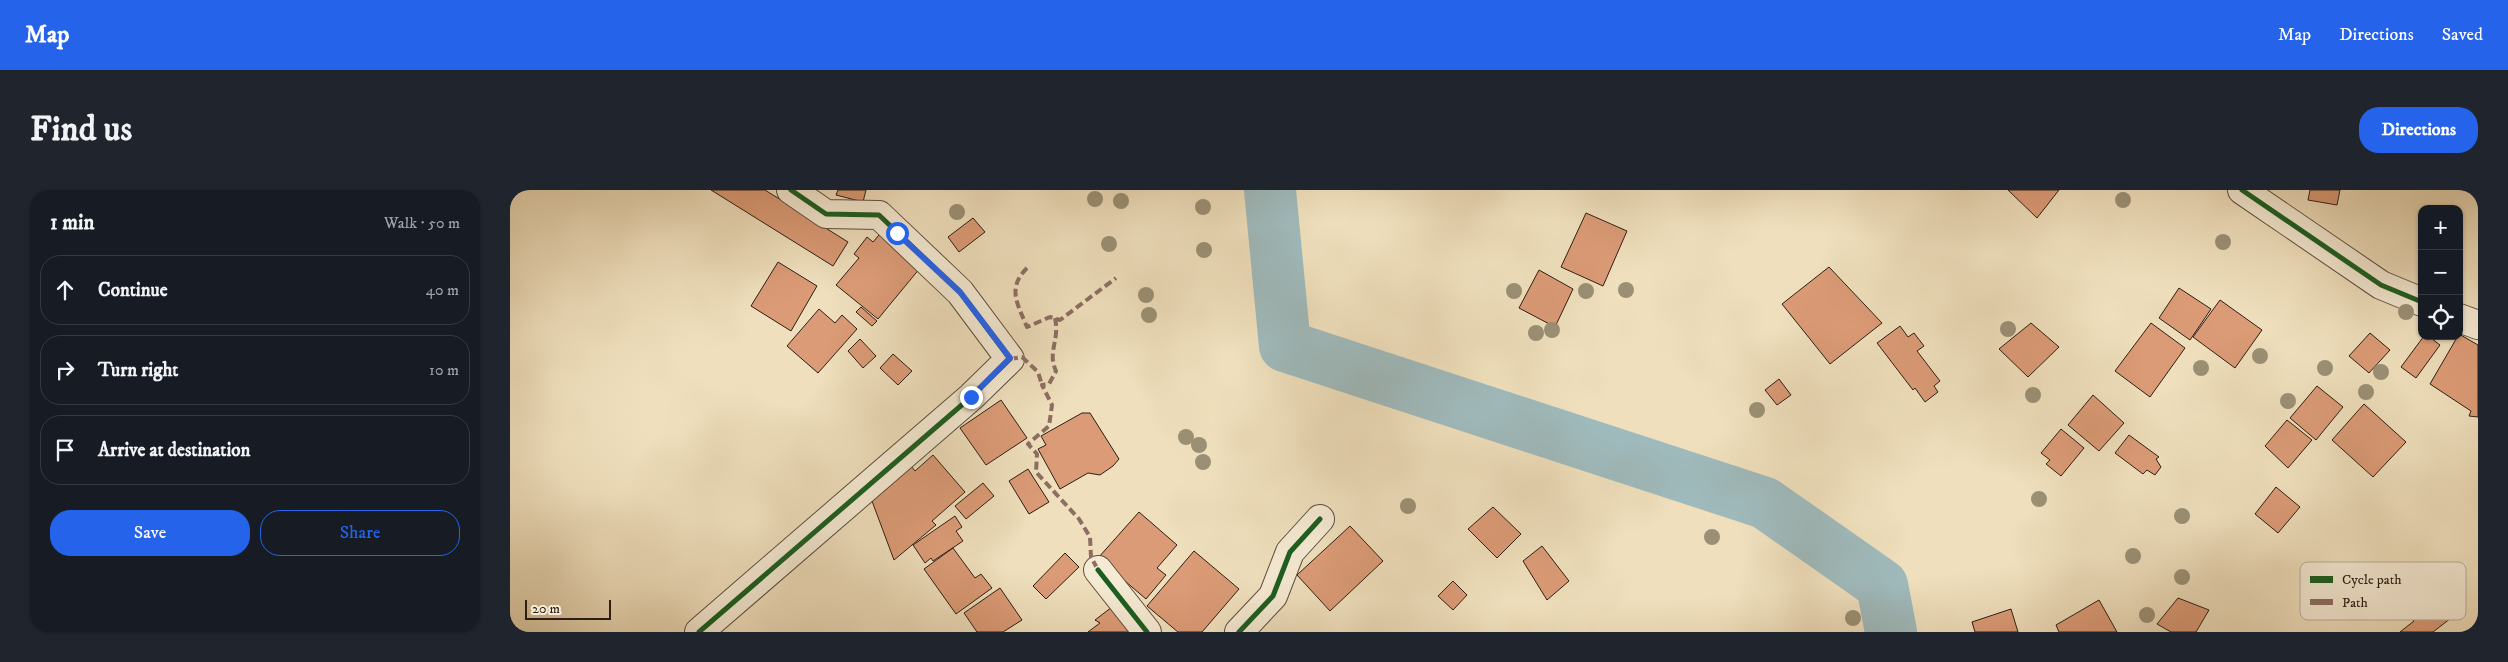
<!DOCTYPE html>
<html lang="en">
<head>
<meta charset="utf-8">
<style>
	body { margin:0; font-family:"IM FELL DW Pica",serif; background:#20242c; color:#f1f3f6 }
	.controls { position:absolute; right:15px; top:15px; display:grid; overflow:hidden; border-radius:10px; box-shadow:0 1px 4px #0004 }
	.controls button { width:45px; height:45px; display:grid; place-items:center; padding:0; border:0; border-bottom:1px solid #363941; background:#171b24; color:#f1f3f6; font:25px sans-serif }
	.scale { position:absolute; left:15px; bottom:12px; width:86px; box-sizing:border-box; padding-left:5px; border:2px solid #2d1e15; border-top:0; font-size:14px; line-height:18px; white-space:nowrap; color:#2d1e15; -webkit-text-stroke:4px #f5ead3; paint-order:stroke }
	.stop { position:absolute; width:15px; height:15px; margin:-11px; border:4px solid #2563eb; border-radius:50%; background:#fff }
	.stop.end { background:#2563eb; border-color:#fff; box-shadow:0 1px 5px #0008 }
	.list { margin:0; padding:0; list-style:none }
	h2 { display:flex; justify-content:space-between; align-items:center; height:65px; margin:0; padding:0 20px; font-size:21px }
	h2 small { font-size:16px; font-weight:400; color:#9ea1a6 }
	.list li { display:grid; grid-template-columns:32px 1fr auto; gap:15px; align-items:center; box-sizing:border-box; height:70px; margin:0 10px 10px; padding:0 10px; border:1px solid #363941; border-radius:20px }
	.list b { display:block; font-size:19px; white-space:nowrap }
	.list em { font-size:16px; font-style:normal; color:#9ea1a6 }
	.actions { display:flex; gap:10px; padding:15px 20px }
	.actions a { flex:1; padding:11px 0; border:1px solid #2563eb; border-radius:20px; text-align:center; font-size:18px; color:#2563eb }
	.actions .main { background:#2563eb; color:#fff }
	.icon { flex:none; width:28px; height:28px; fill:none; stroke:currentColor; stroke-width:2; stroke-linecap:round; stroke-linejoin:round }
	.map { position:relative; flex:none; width:1968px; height:442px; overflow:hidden; border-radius:20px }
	header { display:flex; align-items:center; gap:30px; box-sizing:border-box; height:70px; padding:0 25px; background:#2563eb; color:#fff }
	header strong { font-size:24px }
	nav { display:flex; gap:28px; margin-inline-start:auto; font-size:18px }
	.intro { display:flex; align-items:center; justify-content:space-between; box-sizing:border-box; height:120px; padding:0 30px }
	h1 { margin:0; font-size:35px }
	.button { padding:12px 22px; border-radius:20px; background:#2563eb; color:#fff; font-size:18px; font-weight:700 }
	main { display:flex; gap:30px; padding:0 30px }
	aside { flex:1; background:#171b24; border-radius:20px; box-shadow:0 1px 4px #0004 }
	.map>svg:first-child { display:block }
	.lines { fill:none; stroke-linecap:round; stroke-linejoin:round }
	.river { stroke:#9fbabc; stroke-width:52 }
	.building { fill:#db9b76; stroke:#2d1e15 }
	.minor-casing { stroke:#5e4e3f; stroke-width:30 }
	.minor { stroke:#f5ead3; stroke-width:28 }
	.quiet { stroke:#8d6e63; stroke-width:4; stroke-dasharray:8 4; stroke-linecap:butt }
	.cycleway-casing { stroke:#f5ead3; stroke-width:8 }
	.cycleway { stroke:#1b5e20; stroke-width:5 }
	.tree { fill:#9b9075 }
	.route { stroke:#2563eb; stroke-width:6 }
	.key { fill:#f5ead3; stroke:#b9ad9a; stroke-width:1 }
	.key-label { font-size:14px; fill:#2d1e15 }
</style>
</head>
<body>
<header>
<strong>Map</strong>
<nav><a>Map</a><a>Directions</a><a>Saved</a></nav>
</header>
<div class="intro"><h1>Find us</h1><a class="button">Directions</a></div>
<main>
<aside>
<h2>1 min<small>Walk · 50 m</small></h2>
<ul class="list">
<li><svg class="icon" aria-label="ahead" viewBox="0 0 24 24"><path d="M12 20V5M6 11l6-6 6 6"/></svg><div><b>Continue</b></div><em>40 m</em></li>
<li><svg class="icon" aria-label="right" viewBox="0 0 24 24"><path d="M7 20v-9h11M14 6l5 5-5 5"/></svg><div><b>Turn right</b></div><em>10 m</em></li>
<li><svg class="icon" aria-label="arrive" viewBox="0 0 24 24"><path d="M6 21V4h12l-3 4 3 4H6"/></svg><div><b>Arrive at destination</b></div></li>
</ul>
<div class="actions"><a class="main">Save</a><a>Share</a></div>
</aside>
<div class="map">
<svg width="1968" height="442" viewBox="0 0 1968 442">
	<rect width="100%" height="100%" fill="#efdfbc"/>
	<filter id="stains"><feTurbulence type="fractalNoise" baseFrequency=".004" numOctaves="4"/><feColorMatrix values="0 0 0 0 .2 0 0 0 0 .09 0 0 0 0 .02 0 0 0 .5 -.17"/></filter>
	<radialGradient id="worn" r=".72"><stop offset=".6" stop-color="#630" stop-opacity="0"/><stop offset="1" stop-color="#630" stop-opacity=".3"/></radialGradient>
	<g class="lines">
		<path class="river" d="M 760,0 L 775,156 L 1255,313 L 1372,395 L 1381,442"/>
	</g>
	<g class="building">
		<path d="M 201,0 L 255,0 L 338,52 L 323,76 Z"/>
		<path d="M 328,0 L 356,0 L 353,12 L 326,5 Z"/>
		<path d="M 1498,0 L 1549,0 L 1527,28 Z"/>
		<path d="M 1800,0 L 1830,0 L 1827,15 L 1798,10 Z"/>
		<path d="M 1076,23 L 1117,41 L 1093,96 L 1051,77 Z"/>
		<path d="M 463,28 L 475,42 L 449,62 L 438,47 Z"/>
		<path d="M 374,39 L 415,72 L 368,129 L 326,95 L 349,68 L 344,64 L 357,47 L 363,52 Z"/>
		<path d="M 268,72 L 307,96 L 281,141 L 241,116 Z"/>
		<path d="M 1319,77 L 1372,133 L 1320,174 L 1272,114 Z"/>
		<path d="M 1029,80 L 1063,99 L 1045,137 L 1009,118 Z"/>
		<path d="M 1669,98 L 1701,119 L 1680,150 L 1649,128 Z"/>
		<path d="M 1710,110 L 1752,140 L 1725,178 L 1683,147 Z"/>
		<path d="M 351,117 L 367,131 L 362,136 L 346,122 Z"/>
		<path d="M 309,119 L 325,133 L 332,125 L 347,139 L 308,183 L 277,156 Z"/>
		<path d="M 1521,133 L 1549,157 L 1518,187 L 1489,159 Z"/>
		<path d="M 1641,133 L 1675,158 L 1640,207 L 1605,181 Z"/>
		<path d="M 1390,136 L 1398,147 L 1404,143 L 1414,156 L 1407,161 L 1430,191 L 1424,196 L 1428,202 L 1415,212 L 1405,198 L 1403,200 L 1367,153 Z"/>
		<path d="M 1860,143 L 1880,160 L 1859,183 L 1839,166 Z"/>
		<path d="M 1949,144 L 1968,155 L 1968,227 L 1959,226 L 1961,221 L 1920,194 Z"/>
		<path d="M 1914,146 L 1918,146 L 1930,155 L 1906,188 L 1891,177 Z"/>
		<path d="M 350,149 L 366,166 L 353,178 L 338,161 Z"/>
		<path d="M 383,164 L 402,181 L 388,195 L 370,178 Z"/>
		<path d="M 1269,189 L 1281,205 L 1267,215 L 1255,200 Z"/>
		<path d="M 1807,196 L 1833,217 L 1806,250 L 1780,228 Z"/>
		<path d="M 1583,205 L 1614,233 L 1589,261 L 1558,235 Z"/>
		<path d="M 491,210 L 517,248 L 476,275 L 450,238 Z"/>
		<path d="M 1854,214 L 1896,252 L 1863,287 L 1822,250 Z"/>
		<path d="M 572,223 L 580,223 L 609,269 L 603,276 L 590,285 L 578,283 L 550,299 L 528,259 L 536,255 L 531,246 Z"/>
		<path d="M 1777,230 L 1802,250 L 1778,278 L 1755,256 Z"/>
		<path d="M 1551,239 L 1574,258 L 1551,286 L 1536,274 L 1540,270 L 1531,263 Z"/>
		<path d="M 1619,245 L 1649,267 L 1646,269 L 1651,277 L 1645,285 L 1637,280 L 1633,284 L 1605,263 Z"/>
		<path d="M 423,265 L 455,302 L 422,331 L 426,335 L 384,370 L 359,303 L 397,271 L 405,281 Z"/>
		<path d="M 518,279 L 539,312 L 519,324 L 499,291 Z"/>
		<path d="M 473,293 L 484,306 L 456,329 L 445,316 Z"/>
		<path d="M 1766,297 L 1790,317 L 1768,343 L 1745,324 Z"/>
		<path d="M 983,317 L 1011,344 L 987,368 L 958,339 Z"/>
		<path d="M 629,322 L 667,355 L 647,378 L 656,385 L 636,409 L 588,368 Z"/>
		<path d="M 445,326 L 452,337 L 446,341 L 453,351 L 423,371 L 421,368 L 415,373 L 403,355 Z"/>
		<path d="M 840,336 L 873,371 L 820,421 L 787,385 Z"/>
		<path d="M 1032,356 L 1059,391 L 1037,410 L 1013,371 Z"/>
		<path d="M 443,358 L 465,388 L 471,384 L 482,398 L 446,424 L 414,379 Z"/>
		<path d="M 684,361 L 729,399 L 692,442 L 668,442 L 637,416 Z"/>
		<path d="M 555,363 L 569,377 L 536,409 L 523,396 Z"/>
		<path d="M 943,391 L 957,405 L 943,420 L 928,406 Z"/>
		<path d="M 1934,392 L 1954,418 L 1923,442 L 1890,442 L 1904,431 L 1896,421 Z"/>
		<path d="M 490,398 L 512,430 L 493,442 L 467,442 L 454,423 Z"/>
		<path d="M 1668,408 L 1699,420 L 1686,442 L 1661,442 L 1647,434 Z"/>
		<path d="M 1589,410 L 1607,442 L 1549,442 L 1546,435 Z"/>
		<path d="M 602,417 L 622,442 L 578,442 L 590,433 L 585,430 Z"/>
		<path d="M 1501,419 L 1508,442 L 1465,442 L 1462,432 Z"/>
	</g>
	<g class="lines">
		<g class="minor-casing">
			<g id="minor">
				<path d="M 1732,0 L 1871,95 L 1912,112"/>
				<path d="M 1949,128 L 1968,135"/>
				<path d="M 588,380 L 637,442"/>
				<path d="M 189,442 L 461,207 L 500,169 L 450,102 L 369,25 L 316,24 L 281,0"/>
				<path d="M 729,442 L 763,406 L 780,362 L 810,329"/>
			</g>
		</g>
		<use href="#minor" class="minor"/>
		<g class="quiet">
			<path d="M 517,78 C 497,98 507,113 517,137 L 540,127 L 550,130 L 606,88"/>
			<path d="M 545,128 C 550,151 537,161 546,181 L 539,194 L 532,195 L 542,215 L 539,236 L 518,254 L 527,264 L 526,282 L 569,329 L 580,347 L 581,367 L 588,380"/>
			<path d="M 500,169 L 512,167 L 528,182 L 532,195"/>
		</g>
		<g class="cycleway-casing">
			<g id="cycleway">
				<path d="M 1732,0 L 1871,95 L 1912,112"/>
				<path d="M 588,380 L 637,442"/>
				<path d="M 189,442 L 461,207 L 500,169 L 450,102 L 369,25 L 316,24 L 281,0"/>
				<path d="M 729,442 L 763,406 L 780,362 L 810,329"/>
			</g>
		</g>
		<use href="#cycleway" class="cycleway"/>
	</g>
	<g class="tree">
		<circle cx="585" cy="9" r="8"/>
		<circle cx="1613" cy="10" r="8"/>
		<circle cx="611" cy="11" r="8"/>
		<circle cx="693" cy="17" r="8"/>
		<circle cx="447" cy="22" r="8"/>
		<circle cx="1713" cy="52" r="8"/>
		<circle cx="599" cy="54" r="8"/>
		<circle cx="694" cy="60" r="8"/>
		<circle cx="1116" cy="100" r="8"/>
		<circle cx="1004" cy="101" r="8"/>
		<circle cx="1076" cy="101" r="8"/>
		<circle cx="636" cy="105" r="8"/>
		<circle cx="1896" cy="122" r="8"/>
		<circle cx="639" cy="125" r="8"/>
		<circle cx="1498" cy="139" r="8"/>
		<circle cx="1042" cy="140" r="8"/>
		<circle cx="1026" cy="143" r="8"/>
		<circle cx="1750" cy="166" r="8"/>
		<circle cx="1691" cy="178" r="8"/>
		<circle cx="1815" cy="178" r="8"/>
		<circle cx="1871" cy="182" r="8"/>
		<circle cx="1856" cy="202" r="8"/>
		<circle cx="1523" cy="205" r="8"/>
		<circle cx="1778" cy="211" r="8"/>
		<circle cx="1247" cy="220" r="8"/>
		<circle cx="676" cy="247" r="8"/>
		<circle cx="689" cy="255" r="8"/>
		<circle cx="693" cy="272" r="8"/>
		<circle cx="1529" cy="309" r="8"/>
		<circle cx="898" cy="316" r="8"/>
		<circle cx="1672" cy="326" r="8"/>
		<circle cx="1202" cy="347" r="8"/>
		<circle cx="1623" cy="366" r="8"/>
		<circle cx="1672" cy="387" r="8"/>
		<circle cx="1637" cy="425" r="8"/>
		<circle cx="1343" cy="428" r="8"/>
	</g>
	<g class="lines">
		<path class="route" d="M 387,43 L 450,102 L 500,168 L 461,207"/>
	</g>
	<rect x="1790" y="372" width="166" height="58" rx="8" class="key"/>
	<rect x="1800" y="386" width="23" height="7" fill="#1b5e20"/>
	<rect x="1800" y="409" width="23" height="6" fill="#8d6e63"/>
	<g class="key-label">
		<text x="1832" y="394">Cycle path</text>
		<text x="1832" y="417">Path</text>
	</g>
	<rect width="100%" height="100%" filter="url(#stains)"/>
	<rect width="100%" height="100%" fill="url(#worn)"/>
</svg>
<div class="controls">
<button>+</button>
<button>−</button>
<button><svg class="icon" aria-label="locate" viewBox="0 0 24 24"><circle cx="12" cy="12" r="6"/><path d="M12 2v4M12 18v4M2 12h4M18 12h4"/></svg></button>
</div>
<div class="scale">20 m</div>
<div class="stop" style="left:387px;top:43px"></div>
<div class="stop end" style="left:461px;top:207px"></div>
</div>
</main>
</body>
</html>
